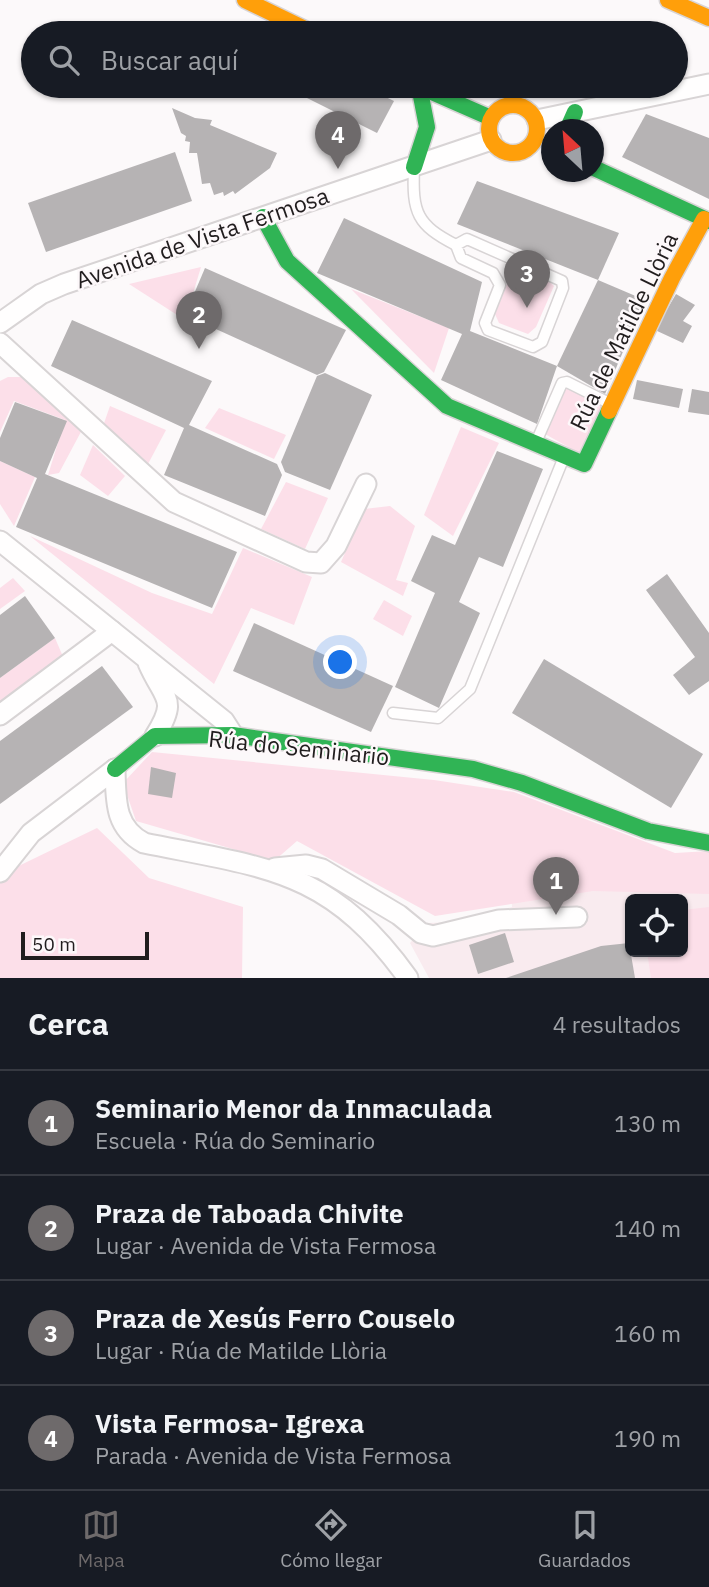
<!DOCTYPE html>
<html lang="es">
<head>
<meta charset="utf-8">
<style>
	body { margin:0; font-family:"IBM Plex Sans",sans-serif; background:#242831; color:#f1f3f6 }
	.controls { position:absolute; right:21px; bottom:21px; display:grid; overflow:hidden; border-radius:10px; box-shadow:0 2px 5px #0004 }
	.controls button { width:63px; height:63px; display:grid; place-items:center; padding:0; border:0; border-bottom:2px solid #363941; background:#171b24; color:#f1f3f6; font:35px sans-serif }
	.compass { position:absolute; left:541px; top:119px; width:63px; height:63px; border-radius:50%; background:#171b24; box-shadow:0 2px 5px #0004; rotate:334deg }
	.scale { position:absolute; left:21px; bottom:18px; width:128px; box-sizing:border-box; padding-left:7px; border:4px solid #211d1e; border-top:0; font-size:19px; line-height:24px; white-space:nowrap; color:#211d1e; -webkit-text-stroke:5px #fdf8fa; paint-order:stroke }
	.you { position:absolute; left:341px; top:663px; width:24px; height:24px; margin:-18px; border:5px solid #fff; border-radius:50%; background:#1a73e8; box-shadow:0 0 0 10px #1a73e833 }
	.badge { display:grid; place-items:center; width:46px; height:46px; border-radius:50%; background:#6e6a6b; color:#fff; font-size:23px; font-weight:700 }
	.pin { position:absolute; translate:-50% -58px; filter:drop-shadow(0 2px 4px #0008) }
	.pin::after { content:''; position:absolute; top:37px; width:24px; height:21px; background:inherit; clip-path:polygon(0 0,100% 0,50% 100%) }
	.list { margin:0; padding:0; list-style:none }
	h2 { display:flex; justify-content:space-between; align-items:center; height:91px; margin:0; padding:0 28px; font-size:30px }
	h2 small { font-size:23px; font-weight:400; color:#9ea1a6 }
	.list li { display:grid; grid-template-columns:46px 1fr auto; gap:21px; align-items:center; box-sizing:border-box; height:105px; padding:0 28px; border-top:2px solid #363941 }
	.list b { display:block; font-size:26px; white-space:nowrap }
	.list p { margin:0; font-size:23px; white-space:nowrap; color:#9ea1a6 }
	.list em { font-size:23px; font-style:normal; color:#9ea1a6 }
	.icon { flex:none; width:38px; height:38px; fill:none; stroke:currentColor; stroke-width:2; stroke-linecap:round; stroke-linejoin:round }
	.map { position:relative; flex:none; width:709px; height:978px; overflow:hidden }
	.search { position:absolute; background:#171b24; box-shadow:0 2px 5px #0004; left:21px; right:21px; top:21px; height:77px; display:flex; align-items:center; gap:18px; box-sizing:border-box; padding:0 24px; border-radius:38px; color:#9ea1a6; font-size:26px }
	.sheet { height:511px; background:#171b24 }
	nav { display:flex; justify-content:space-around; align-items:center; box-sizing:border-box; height:98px; border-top:2px solid #363941; background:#171b24; font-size:19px; color:#9ea1a6 }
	nav a { display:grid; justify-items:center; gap:4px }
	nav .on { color:#6e6a6b }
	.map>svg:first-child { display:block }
	.built { fill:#f9ebef; fill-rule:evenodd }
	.green { fill:#fcdfe9 }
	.building { fill:#b6b3b4 }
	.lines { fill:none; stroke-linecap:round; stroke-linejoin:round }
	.lane-casing { stroke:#d8d4d5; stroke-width:13 }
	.street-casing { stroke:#d8d4d5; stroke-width:23 }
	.fast-casing { stroke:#d8d4d5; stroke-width:19 }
	.slow-casing { stroke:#d8d4d5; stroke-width:19 }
	.lane { stroke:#fffefe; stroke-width:10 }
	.street { stroke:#fffefe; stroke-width:19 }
	.fast { stroke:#30b455; stroke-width:16 }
	.slow { stroke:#ff9f0a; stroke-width:16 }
	.labels { text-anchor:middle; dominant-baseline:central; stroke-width:5; stroke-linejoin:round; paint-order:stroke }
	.street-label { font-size:23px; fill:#211d1e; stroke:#fdf8fa }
</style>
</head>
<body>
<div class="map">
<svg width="709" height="978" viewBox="0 0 709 978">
	<rect width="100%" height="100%" fill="#fcf9fa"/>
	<path class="built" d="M 709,862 L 709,978 L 429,978 L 410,943 L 428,923 L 452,922 L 512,907 L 511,891 ZM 630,899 L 683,899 L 683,952 L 630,952 Z"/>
	<g class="green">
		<path d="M 201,267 L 185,320 L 129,284 Z"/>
		<path d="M 517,269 L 547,279 L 554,286 L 536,327 L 528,334 L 499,323 L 495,314 L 510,276 Z"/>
		<path d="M 351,289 L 449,328 L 434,373 Z"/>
		<path d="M 8,377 L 26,377 L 83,428 L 59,473 L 48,475 L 65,420 L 14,401 L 0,432 L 0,381 Z"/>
		<path d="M 564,387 L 603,405 L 581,454 L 545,434 Z"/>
		<path d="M 110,406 L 166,430 L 148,464 L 103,426 Z"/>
		<path d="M 219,408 L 286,435 L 274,459 L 205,428 Z"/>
		<path d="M 461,427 L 499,443 L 453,536 L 424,515 Z"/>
		<path d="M 93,445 L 125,476 L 108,496 L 80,475 Z"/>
		<path d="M 0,461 L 35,477 L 14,526 L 0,504 Z"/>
		<path d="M 286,482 L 328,498 L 305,549 L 261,529 Z"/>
		<path d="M 390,506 L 415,526 L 396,580 L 408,583 L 403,596 L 341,562 L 364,509 Z"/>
		<path d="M 30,536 L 152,593 L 212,614 L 243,548 L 312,577 L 294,625 L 251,608 L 214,684 Z"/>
		<path d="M 13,578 L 25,591 L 0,609 L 0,588 Z"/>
		<path d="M 384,600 L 412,616 L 403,636 L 373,619 Z"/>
		<path d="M 55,638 L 64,659 L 0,705 L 0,678 Z"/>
		<path d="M 152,752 L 434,780 L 514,792 L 675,853 L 709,851 L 709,894 L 593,891 L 435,916 L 297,841 L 274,861 L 136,821 L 123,783 Z"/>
		<path d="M 97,828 L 149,878 L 243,907 L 242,978 L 0,978 L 0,875 Z"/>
		<path d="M 709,907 L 709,978 L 651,978 L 647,952 L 683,952 L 683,910 Z"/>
	</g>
	<g class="building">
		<path d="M 308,86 L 363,86 L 394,101 L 377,133 L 307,98 Z"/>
		<path d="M 172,108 L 195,118 L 212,120 L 210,125 L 277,153 L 270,168 L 235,194 L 233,191 L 224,196 L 223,192 L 214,195 L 210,183 L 202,184 L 197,153 L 189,153 L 190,142 L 185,141 L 186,136 L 181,133 Z"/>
		<path d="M 646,114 L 709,138 L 709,199 L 622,157 Z"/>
		<path d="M 175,152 L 192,201 L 46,252 L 28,203 Z"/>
		<path d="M 477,181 L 619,233 L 598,280 L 457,224 Z"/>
		<path d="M 344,218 L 482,282 L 470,331 L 557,366 L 537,424 L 441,380 L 462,334 L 317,273 Z"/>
		<path d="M 205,268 L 346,330 L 324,372 L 317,375 L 185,315 Z"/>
		<path d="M 598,280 L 645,300 L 605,394 L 557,366 Z"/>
		<path d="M 676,294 L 695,305 L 683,321 L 692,326 L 683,343 L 655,330 Z"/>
		<path d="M 72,320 L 212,381 L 189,425 L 277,464 L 282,475 L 265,516 L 164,475 L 184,428 L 51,366 Z"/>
		<path d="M 325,373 L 372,395 L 330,490 L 285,472 L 281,462 L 317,376 Z"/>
		<path d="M 637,380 L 683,389 L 679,408 L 633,399 Z"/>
		<path d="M 692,389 L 709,392 L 709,415 L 688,412 Z"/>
		<path d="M 15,402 L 67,421 L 45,474 L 237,552 L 212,608 L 16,527 L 37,478 L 0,461 L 0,438 Z"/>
		<path d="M 497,451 L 543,469 L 503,567 L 479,557 L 459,602 L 480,613 L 439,708 L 395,687 L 435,593 L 411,581 L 432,535 L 455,545 Z"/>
		<path d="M 667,574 L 709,633 L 709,681 L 689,695 L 673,675 L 695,657 L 646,590 Z"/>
		<path d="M 25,596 L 55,638 L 0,678 L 0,615 Z"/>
		<path d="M 254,623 L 393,686 L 371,732 L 233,671 Z"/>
		<path d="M 544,659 L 703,754 L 671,808 L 512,713 Z"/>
		<path d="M 102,666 L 133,707 L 0,804 L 0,741 Z"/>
		<path d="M 151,767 L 176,773 L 172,798 L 148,794 Z"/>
		<path d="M 505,933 L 514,962 L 478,974 L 469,945 Z"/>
		<path d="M 629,943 L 635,978 L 506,978 L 601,946 Z"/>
	</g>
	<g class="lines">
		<g class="lane-casing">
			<g id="lane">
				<path d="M 414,168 C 412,213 417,225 456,245"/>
				<path d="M 467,239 L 562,281 L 563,288 L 542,342 L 533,347 L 488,330 L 485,323 L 500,285 L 493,273 L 461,258 L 456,245 Z"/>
				<path d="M 537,440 L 562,383 L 567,382 L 609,403"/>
				<path d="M 393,713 L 438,718 L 470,689 L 564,457"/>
			</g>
		</g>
		<g class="street-casing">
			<g id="street">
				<path d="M 537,120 L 709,84"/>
				<path d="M 0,323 L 41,294 L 64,284 L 491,140"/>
				<path d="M 0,343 L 174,502 L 306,562 L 321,563 L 336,546 L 366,484"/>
				<path d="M 0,541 L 224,721 L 233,735"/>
				<path d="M 148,663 C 164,700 179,698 155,736"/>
				<path d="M 0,715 L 112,631"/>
				<path d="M 115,769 C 116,800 114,827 144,843 C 268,868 329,869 408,978"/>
				<path d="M 275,868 L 306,865 L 322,869 L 399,915 L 421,933 L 433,936 L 499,920 L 577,917"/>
				<path d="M 0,872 L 31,833 L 115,769"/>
			</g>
		</g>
		<g class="fast-casing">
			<g id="fast">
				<path d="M 418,86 L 491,118"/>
				<path d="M 567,130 L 575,112"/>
				<path d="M 414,167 L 427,127 L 419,86"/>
				<path d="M 594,168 L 709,221"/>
				<path d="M 263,217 L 287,261 L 447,406 L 584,464 L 609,411"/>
				<path d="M 115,769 L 155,736 L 233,735 L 473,769 L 522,783 L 648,831 L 709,843"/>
			</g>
		</g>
		<g class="slow-casing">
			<g id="slow">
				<path d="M 245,0 L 313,33"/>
				<path d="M 668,0 L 709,18"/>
				<circle cx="513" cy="129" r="24"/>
				<path d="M 609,411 L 672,278 L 704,219"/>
			</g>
		</g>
		<use href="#lane" class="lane"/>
		<use href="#street" class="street"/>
		<use href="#fast" class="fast"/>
		<use href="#slow" class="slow"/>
	</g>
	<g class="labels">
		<g class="street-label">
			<text transform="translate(202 237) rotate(-19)">Avenida de Vista Fermosa</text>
			<text transform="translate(623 331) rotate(-64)">Rúa de Matilde Llòria</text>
			<text transform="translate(299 747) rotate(6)">Rúa do Seminario</text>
		</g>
	</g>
</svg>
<div class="controls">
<button><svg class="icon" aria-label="locate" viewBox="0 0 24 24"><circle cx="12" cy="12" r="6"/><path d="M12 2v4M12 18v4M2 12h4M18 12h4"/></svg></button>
</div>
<svg class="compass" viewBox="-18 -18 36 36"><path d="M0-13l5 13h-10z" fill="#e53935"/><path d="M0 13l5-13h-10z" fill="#9ea1a6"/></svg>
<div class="scale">50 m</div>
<div class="you"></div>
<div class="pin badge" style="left:556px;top:915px">1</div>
<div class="pin badge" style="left:199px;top:349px">2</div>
<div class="pin badge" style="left:527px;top:308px">3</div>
<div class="pin badge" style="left:338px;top:169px">4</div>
<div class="search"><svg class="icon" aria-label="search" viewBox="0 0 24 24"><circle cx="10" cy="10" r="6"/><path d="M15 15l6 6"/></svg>Buscar aquí</div>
</div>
<section class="sheet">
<h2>Cerca<small>4 resultados</small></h2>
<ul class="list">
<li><span class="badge">1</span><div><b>Seminario Menor da Inmaculada</b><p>Escuela · Rúa do Seminario</p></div><em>130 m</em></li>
<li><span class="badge">2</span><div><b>Praza de Taboada Chivite</b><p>Lugar · Avenida de Vista Fermosa</p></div><em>140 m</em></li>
<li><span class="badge">3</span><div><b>Praza de Xesús Ferro Couselo</b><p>Lugar · Rúa de Matilde Llòria</p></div><em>160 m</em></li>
<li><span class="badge">4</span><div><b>Vista Fermosa- Igrexa</b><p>Parada · Avenida de Vista Fermosa</p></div><em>190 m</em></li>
</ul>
</section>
<nav>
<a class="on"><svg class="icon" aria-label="map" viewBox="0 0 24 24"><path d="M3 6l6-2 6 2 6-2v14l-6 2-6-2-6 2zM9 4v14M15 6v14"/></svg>Mapa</a>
<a><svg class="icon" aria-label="directions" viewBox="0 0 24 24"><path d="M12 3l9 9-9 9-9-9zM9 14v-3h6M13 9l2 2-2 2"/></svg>Cómo llegar</a>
<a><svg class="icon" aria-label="saved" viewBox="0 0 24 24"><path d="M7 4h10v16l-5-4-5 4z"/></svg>Guardados</a>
</nav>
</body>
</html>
